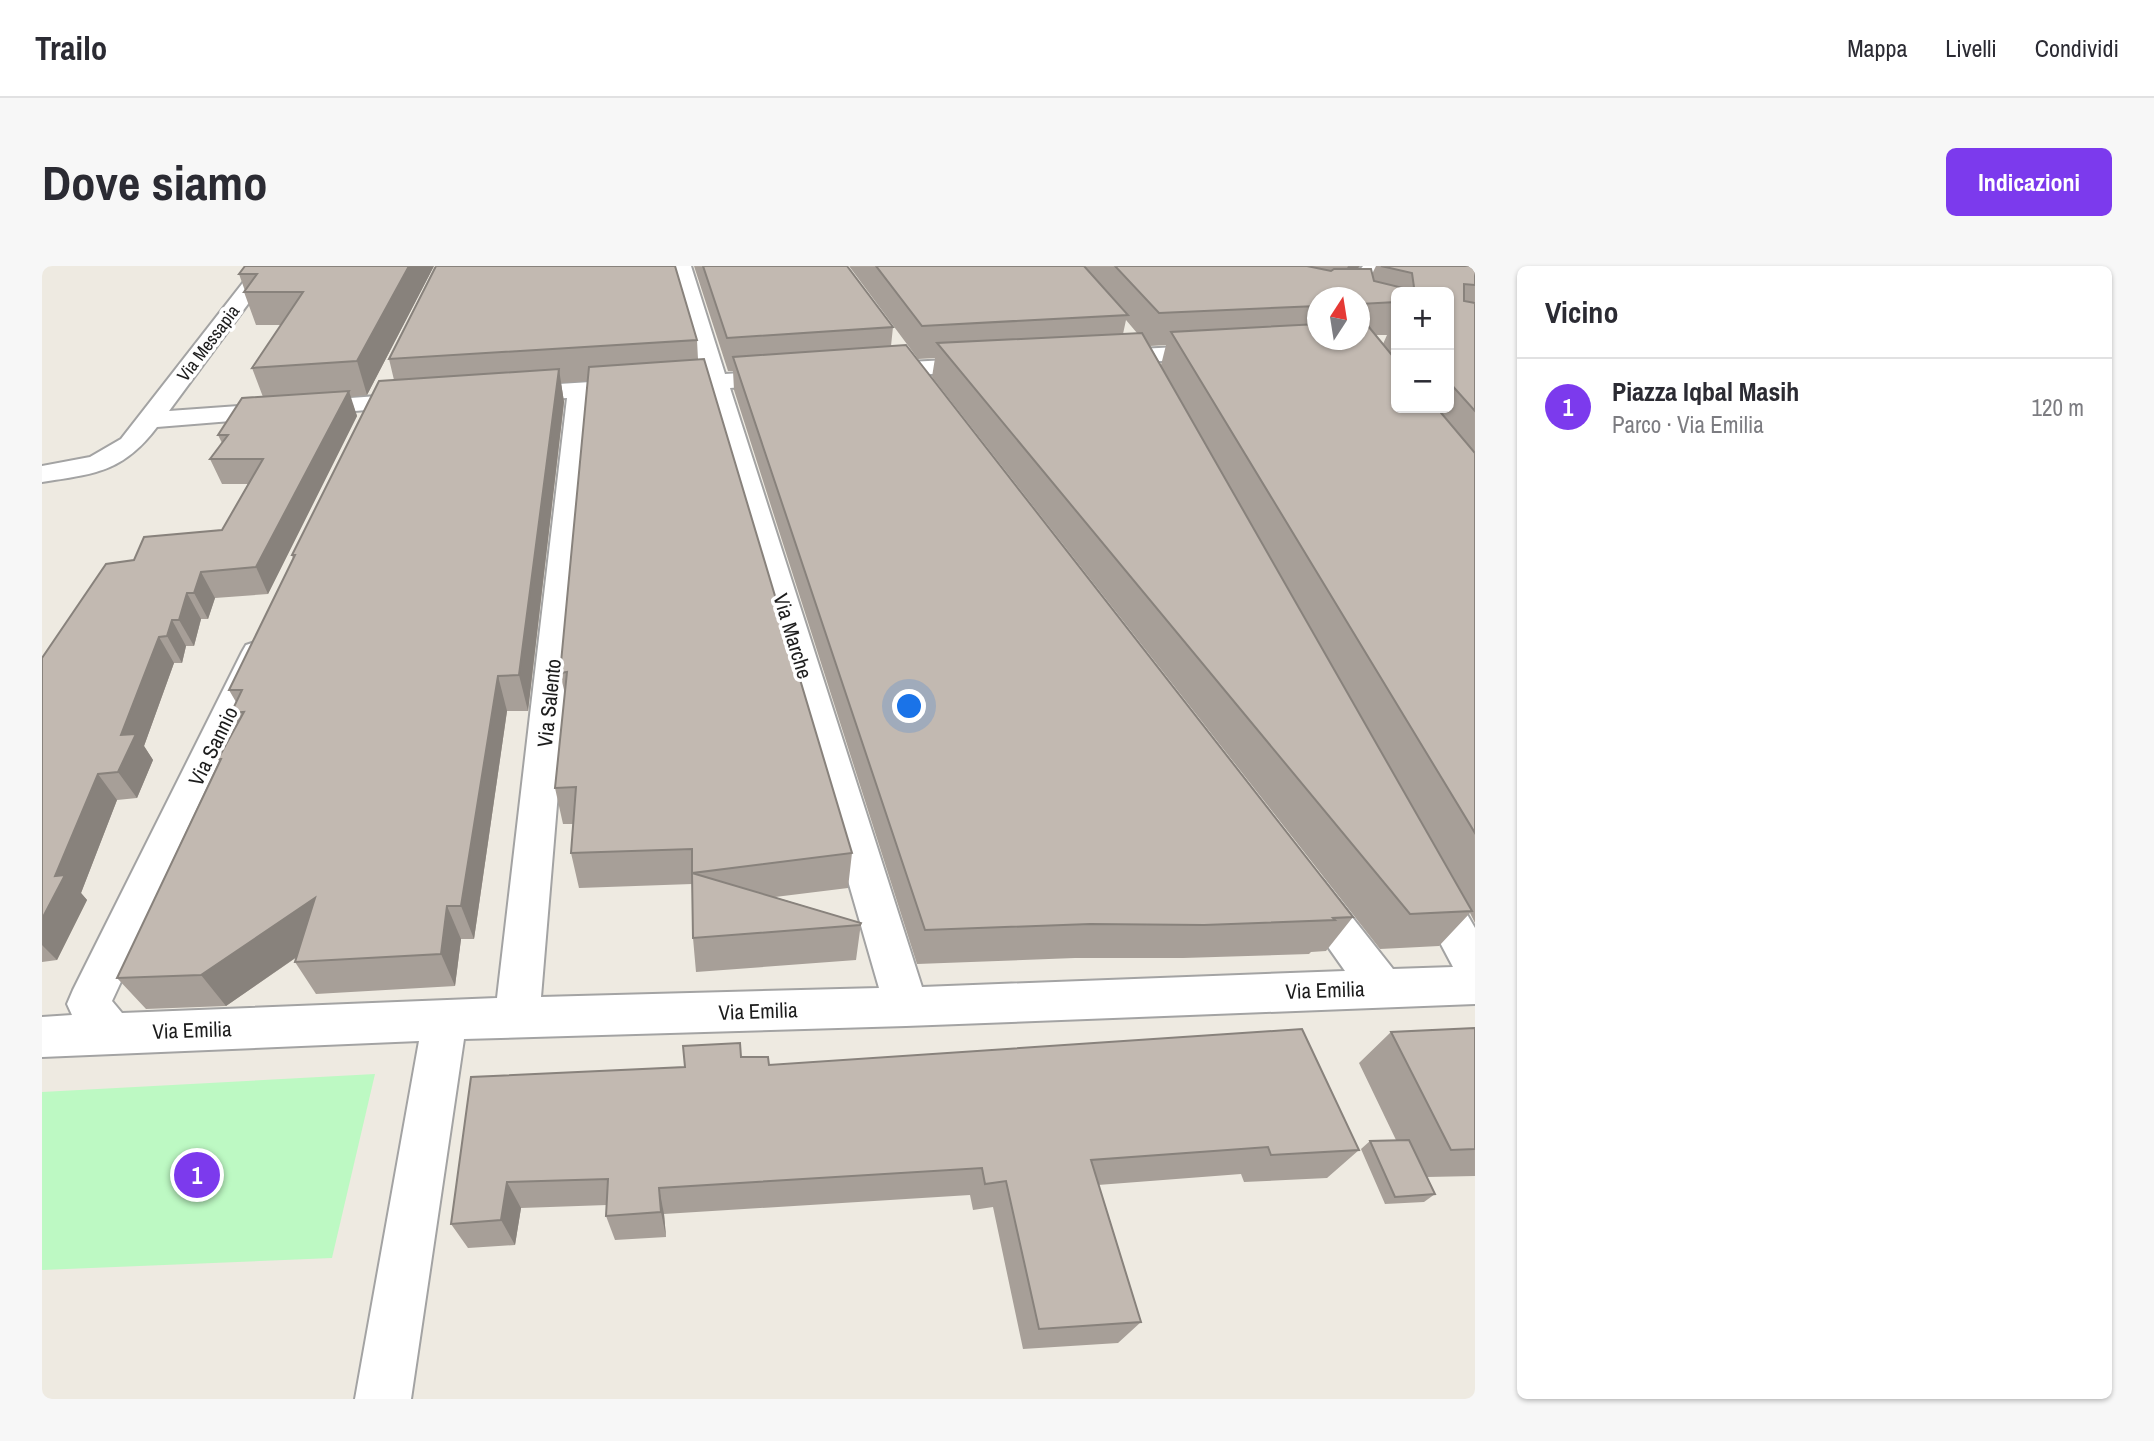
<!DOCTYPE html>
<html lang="it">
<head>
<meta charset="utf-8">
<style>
	body { margin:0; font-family:"Archivo Narrow",sans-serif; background:#f7f7f7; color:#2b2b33 }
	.controls { position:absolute; right:21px; top:21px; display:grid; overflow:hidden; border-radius:10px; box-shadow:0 2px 5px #0004 }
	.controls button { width:63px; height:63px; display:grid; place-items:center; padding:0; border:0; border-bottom:2px solid #e1e1e2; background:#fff; color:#2b2b33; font:35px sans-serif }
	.compass { position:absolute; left:1265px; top:21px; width:63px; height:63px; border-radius:50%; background:#fff; box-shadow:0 2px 5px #0004; rotate:12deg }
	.you { position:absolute; left:868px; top:441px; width:24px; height:24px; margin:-18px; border:5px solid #fff; border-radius:50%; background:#1a73e8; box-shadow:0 0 0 10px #1a73e833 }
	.badge { display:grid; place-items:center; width:46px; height:46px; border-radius:50%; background:#7c3aed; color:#fff; font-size:23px; font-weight:700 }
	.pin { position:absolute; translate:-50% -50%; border:4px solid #fff; box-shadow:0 2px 7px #0006 }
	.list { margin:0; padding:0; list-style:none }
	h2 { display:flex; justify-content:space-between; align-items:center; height:91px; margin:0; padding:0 28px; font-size:30px }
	h2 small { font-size:23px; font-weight:400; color:#7c7c81 }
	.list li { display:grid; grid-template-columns:46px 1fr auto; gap:21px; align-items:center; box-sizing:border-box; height:98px; padding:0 28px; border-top:2px solid #e1e1e2 }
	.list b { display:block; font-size:26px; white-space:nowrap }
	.list p { margin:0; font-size:23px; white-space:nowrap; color:#7c7c81 }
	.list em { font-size:23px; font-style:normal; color:#7c7c81 }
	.map { position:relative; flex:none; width:1433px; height:1133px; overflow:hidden; border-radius:10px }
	header { display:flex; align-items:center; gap:42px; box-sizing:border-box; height:98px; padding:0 35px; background:#fff; border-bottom:2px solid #e1e1e2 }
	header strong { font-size:33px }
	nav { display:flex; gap:38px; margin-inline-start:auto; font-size:24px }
	.intro { display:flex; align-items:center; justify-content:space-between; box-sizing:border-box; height:168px; padding:0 42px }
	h1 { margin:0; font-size:49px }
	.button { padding:18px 32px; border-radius:10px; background:#7c3aed; color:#fff; font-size:24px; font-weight:700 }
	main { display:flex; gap:42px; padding:0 42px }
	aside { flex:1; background:#fff; border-radius:10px; box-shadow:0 2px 5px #0004 }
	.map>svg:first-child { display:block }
	.park { fill:#bdf9c3 }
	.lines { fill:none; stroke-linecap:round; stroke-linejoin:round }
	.minor-casing { stroke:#a3a3a3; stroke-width:4 }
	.minor { fill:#fff; fill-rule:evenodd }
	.wall { fill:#a79f98; fill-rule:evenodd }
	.shaded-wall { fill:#88827c }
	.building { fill:#c2b9b1; stroke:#88827c; stroke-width:2 }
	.labels { text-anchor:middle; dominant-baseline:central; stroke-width:7; stroke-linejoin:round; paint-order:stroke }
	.far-street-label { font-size:18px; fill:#1c1c1c; stroke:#fff }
	.street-label { font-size:21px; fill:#1c1c1c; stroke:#fff }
</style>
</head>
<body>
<header>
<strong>Trailo</strong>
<nav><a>Mappa</a><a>Livelli</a><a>Condividi</a></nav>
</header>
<div class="intro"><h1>Dove siamo</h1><a class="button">Indicazioni</a></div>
<main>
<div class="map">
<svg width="1433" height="1133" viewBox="0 0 1433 1133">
	<rect width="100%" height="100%" fill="#eeeae1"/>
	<path class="park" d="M 333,808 L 290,992 L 0,1004 L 0,826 Z"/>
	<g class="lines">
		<g class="minor-casing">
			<g id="minor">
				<path d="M 214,0 L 234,0 L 127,145 L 377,127 L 386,129 L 389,134 L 386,139 L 115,161 C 81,206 53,208 0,216 L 0,200 L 48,191 L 79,173 Z"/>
				<path d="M 629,0 L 649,0 L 683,108 L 744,104 L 752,106 L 756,111 L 752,116 L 744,118 L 688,122 L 880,721 L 1303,705 L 1246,624 L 1252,613 L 1266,608 L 1280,613 L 1351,703 L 1411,701 L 1367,618 L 1373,607 L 1387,602 L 1401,607 L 1433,662 L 1433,738 L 864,760 L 422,773 L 369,1133 L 313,1133 L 377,775 L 0,791 L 0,751 L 30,749 L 25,738 L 31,724 L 200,386 L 204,379 L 216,375 L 228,379 L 232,386 L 70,735 L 80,747 L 455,732 L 525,132 L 469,135 L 460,133 L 457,128 L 460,123 L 469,121 L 660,109 ZM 664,123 L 837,722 L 499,731 L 549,130 Z"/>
				<path d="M 1321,0 L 1342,0 L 1316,32 L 1294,32 Z"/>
				<path d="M 1174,79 L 1182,81 L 1185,86 L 1182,91 L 1059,99 L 1051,97 L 1047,92 L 1051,87 L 1059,85 Z"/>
				<path d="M 943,92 L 951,94 L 955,99 L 951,104 L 829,112 L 821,110 L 817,105 L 821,100 L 829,98 Z"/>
			</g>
		</g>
		<use href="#minor" class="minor"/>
	</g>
	<g class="wall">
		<path d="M 392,0 L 325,129 L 308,131 L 315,150 L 226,328 L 173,332 L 166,353 L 159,353 L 152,380 L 144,380 L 140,397 L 132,397 L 102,480 L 111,494 L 95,532 L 75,534 L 39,627 L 45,634 L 15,694 L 0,696 L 0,392 L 92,294 L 180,264 L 206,218 L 180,218 L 168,193 L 180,177 L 176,169 L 221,131 L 210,102 L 239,59 L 214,59 L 202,26 L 203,25 L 197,8 Z"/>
		<path d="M 652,0 L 805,0 L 851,61 L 849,80 L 1311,651 L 1284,685 L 1269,686 L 1267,688 L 1141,692 L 1033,692 L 875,698 L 692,124 L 691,105 L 686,105 Z"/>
		<path d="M 807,0 L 1318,0 L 1315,3 L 1330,8 L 1334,0 L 1433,0 L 1433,657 L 1428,647 L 1397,680 L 1338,683 L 890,111 L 893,92 L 876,93 ZM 1354,26 L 1407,26 L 1407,142 L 1354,142 ZM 1276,32 L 1318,32 L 1318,74 L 1276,74 ZM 1084,54 L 1095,67 L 1081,68 ZM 1333,69 L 1345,69 L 1341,78 ZM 1124,79 L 1119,99 L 1108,80 Z"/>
		<path d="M 655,74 L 656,93 L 810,587 L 806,622 L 733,631 L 819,657 L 814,694 L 654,706 L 651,672 L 650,618 L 537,622 L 529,587 L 531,558 L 521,558 L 513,522 L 523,428 L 518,407 L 546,115 L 519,117 L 522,136 L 486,445 L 465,445 L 432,673 L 419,673 L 413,720 L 274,728 L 253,696 L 255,691 L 184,740 L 104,743 L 75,712 L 177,495 L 176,493 L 195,458 L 189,447 L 194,436 L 187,424 L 251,293 L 250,289 L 352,114 L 347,93 Z"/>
		<path d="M 1433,762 L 1433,910 L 1385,911 L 1393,928 L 1382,936 L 1343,938 L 1319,883 L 1328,875 L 1354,874 L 1317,797 L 1349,766 Z"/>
		<path d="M 699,791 L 727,799 L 1317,884 L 1285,912 L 1202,916 L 1199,908 L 1056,919 L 1099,1056 L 1076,1077 L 981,1083 L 951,941 L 931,944 L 928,929 L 622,948 L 624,971 L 573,974 L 564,950 L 565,939 L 479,942 L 473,979 L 426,982 L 409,958 L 429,811 L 643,801 Z"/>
	</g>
	<g class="shaded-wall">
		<path d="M 367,0 L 392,0 L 325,129 L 315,95 Z"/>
		<path d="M 1306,0 L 1318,0 L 1295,26 Z"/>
		<path d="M 517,103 L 522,136 L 486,445 L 477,409 Z"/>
		<path d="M 307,125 L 315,150 L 226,328 L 214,301 Z"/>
		<path d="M 159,306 L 173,332 L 166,353 L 152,327 Z"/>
		<path d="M 145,327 L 159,353 L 152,380 L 137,354 Z"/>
		<path d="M 130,354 L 144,380 L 140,397 L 125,370 Z"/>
		<path d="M 117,371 L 132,397 L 102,480 L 111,494 L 95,532 L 76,506 L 79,469 Z"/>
		<path d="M 456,410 L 465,445 L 432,673 L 419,640 Z"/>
		<path d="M 56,508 L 75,534 L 39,627 L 45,634 L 15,694 L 0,679 L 0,653 L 13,610 Z"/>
		<path d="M 273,632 L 292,665 L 184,740 L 159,709 Z"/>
		<path d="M 405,640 L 419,673 L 413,720 L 399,688 Z"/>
		<path d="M 465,916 L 479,942 L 473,979 L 459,954 Z"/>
		<path d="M 617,922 L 622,948 L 624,971 L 619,946 Z"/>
	</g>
	<g class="building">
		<path d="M 203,0 L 367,0 L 315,95 L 210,102 L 261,26 L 202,26 L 215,8 L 197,8 Z"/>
		<path d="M 394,0 L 633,0 L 655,74 L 347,93 Z"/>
		<path d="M 661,0 L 805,0 L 851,61 L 685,72 Z"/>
		<path d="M 834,0 L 1042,0 L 1086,49 L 880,60 Z"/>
		<path d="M 1073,0 L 1265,0 L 1289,5 L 1292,3 L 1329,3 L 1332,15 L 1369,24 L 1372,21 L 1370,7 L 1339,0 L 1433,0 L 1433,19 L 1422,18 L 1422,35 L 1433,37 L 1433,145 L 1407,116 L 1407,26 L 1354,26 L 1354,36 L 1318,38 L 1318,32 L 1276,32 L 1276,40 L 1117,47 Z"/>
		<path d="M 1322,55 L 1354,94 L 1354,142 L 1395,142 L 1433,187 L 1433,567 L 1129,66 L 1276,58 L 1276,74 L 1318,74 L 1318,56 Z"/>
		<path d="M 1100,67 L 1430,645 L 1368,648 L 895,77 Z"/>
		<path d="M 864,79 L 1311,651 L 1291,652 L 1293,654 L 1162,659 L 1048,658 L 883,664 L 691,91 Z"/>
		<path d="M 662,93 L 810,587 L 650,607 L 650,583 L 529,587 L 534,521 L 513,522 L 525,406 L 518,407 L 547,101 Z"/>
		<path d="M 517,103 L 477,409 L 456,410 L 419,640 L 405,640 L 399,688 L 253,696 L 273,632 L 159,709 L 75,712 L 179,493 L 176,493 L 202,446 L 189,447 L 200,424 L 187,424 L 253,289 L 250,289 L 337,115 Z"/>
		<path d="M 307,125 L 214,301 L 159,306 L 152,327 L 145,327 L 137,354 L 130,354 L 125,370 L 117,371 L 79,469 L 94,468 L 76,506 L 56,508 L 13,610 L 23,609 L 0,653 L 0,392 L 64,298 L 92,294 L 102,271 L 180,264 L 221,193 L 168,193 L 186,169 L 176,169 L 200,132 Z"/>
		<path d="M 650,607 L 819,657 L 818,659 L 651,672 Z"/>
		<path d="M 1433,762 L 1433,883 L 1409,884 L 1349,766 Z"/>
		<path d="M 1260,763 L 1317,884 L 1229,889 L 1226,881 L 1049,894 L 1099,1056 L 997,1063 L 964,915 L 943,918 L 940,902 L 617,922 L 619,946 L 564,950 L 566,913 L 465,916 L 459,954 L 409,958 L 429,811 L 643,801 L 641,780 L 698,777 L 699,791 L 726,791 L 727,799 Z"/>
		<path d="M 1367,874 L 1393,928 L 1353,931 L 1328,875 Z"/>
	</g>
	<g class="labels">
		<g class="far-street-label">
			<text transform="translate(166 77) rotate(-53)">Via Messapia</text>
		</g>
		<g class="street-label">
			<text transform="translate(751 370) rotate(73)">Via Marche</text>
			<text transform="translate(507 437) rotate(-84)">Via Salento</text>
			<text transform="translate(171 480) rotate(-64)">Via Sannio</text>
			<text transform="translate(1283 724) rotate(-2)">Via Emilia</text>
			<text transform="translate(716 745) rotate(-2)">Via Emilia</text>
			<text transform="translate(150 764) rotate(-2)">Via Emilia</text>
		</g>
	</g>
</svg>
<div class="controls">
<button>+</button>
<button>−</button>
</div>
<svg class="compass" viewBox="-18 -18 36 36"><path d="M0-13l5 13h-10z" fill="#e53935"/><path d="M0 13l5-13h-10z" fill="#7c7c81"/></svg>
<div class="you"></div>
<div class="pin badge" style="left:155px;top:909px">1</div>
</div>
<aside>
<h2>Vicino<small></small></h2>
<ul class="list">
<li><span class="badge">1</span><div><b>Piazza Iqbal Masih</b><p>Parco · Via Emilia</p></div><em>120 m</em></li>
</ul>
</aside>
</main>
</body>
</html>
